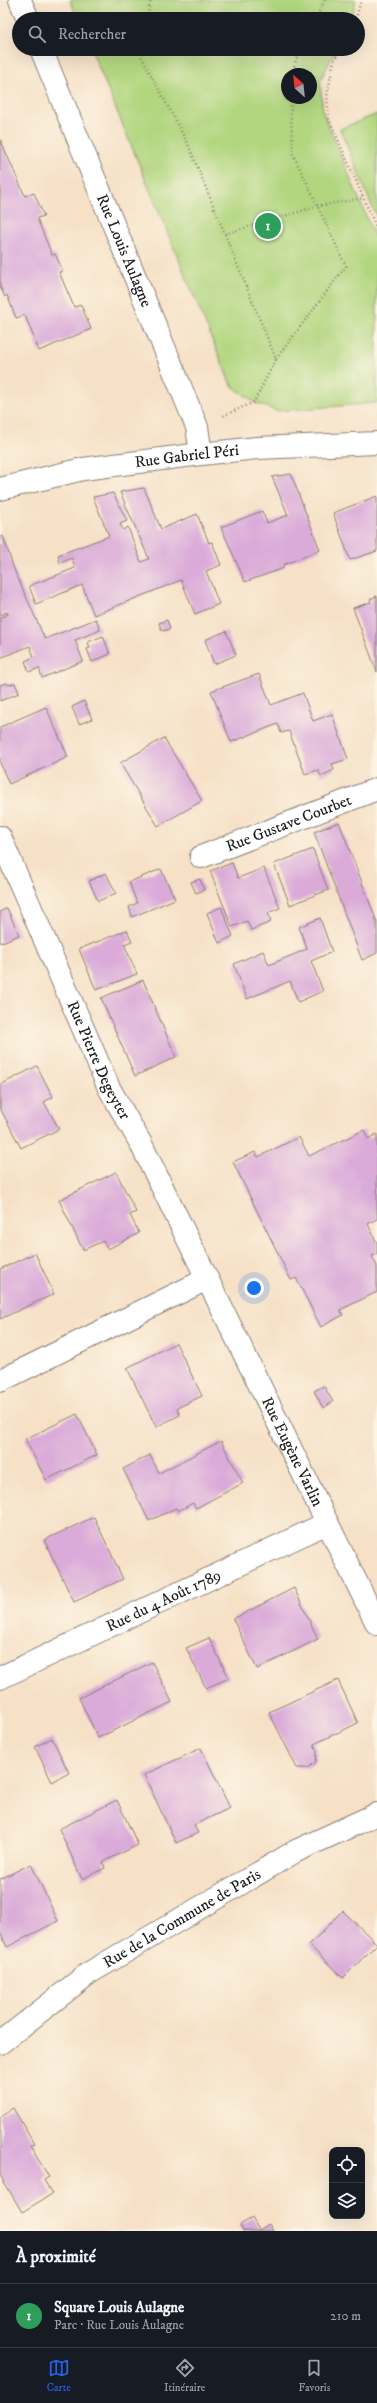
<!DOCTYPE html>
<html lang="fr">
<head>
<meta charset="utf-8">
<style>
	body { margin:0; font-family:"IM FELL DW Pica",serif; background:#20242c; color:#f1f3f6 }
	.controls { position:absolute; right:12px; bottom:12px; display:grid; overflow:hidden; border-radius:8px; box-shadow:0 4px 16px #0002 }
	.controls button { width:36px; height:36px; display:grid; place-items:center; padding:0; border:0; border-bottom:1px solid #363941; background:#171b24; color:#f1f3f6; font:20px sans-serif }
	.compass { position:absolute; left:281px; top:68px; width:36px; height:36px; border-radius:50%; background:#171b24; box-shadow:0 4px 16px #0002; rotate:333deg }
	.you { position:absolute; left:254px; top:1288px; width:14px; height:14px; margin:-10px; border:3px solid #fff; border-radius:50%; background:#1a73e8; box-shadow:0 0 0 6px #1a73e833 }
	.badge { display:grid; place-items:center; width:26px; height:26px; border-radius:50%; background:#2563eb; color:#fff; font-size:13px; font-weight:700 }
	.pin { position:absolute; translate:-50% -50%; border:2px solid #fff; box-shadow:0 1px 4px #0006 }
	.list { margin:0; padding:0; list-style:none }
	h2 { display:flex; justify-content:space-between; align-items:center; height:52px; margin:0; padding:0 16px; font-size:17px }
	h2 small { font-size:13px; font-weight:400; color:#9ea1a6 }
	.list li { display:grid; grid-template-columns:26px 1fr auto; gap:12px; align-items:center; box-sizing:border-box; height:64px; padding:0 16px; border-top:1px solid #363941 }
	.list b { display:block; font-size:15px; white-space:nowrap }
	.list p { margin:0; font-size:13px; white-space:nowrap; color:#9ea1a6 }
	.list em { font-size:13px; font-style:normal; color:#9ea1a6 }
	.icon { flex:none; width:22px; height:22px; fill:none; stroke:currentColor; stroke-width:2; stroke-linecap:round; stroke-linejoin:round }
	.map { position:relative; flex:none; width:377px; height:2231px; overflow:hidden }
	.search { position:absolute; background:#171b24; box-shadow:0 4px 16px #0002; left:12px; right:12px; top:12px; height:44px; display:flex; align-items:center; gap:10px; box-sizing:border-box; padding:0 14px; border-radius:22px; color:#9ea1a6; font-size:15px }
	.sheet { height:116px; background:#171b24 }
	nav { display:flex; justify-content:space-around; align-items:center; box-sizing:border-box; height:56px; border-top:1px solid #363941; background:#171b24; font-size:11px; color:#9ea1a6 }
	nav a { display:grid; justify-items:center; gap:2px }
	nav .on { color:#2563eb }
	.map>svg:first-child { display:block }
	.green { fill:#b1d67f; stroke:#66794e; fill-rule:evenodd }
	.building { fill:#daaad9 }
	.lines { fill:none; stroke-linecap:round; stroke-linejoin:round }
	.street-casing { stroke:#897e72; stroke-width:24 }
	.path { stroke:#897e72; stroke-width:2.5; stroke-dasharray:1 3; stroke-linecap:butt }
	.street { stroke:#fff; stroke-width:22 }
	.labels { text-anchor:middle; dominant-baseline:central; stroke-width:3; stroke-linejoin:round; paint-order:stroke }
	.street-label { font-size:16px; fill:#1c1c1c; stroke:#fcf5e5 }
</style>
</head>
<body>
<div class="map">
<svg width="377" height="2231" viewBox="0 0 377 2231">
	<rect width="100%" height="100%" fill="#fcf5e5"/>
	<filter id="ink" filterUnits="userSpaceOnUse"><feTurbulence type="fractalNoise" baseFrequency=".025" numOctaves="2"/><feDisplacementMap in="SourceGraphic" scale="8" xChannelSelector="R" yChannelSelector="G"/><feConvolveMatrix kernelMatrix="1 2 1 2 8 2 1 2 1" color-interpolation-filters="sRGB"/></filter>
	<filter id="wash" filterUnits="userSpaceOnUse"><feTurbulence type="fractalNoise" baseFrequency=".012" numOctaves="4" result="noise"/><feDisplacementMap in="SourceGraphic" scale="16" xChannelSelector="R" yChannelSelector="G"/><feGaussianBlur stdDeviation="0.9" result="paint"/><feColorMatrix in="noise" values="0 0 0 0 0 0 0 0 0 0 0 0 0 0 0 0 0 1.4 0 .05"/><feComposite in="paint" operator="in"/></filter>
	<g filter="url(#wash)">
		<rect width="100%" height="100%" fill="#f6e1c7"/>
		<g class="green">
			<path d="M 70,0 L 356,0 L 351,19 L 78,19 Z"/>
			<path d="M 91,49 L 336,49 L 320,81 L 323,113 L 377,242 L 377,403 L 276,411 L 254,402 L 231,385 ZM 287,74 L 311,74 L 311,98 L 287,98 Z"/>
			<path d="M 377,114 L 377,218 L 340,129 Z"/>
		</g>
		<g id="blocks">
			<g class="building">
				<path d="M 0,139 L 25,196 L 34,193 L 44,216 L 37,218 L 52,255 L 55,254 L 63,271 L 59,272 L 74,307 L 81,305 L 91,329 L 39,351 L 25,315 L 16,318 L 7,295 L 5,297 L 0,286 Z"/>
				<path d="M 291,474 L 320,550 L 283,565 L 284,568 L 245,582 L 221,527 L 262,511 L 267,523 L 288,515 L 272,477 Z"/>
				<path d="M 144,488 L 161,529 L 197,514 L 209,543 L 212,542 L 221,565 L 206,571 L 219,604 L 195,614 L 181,580 L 94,615 L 82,585 L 36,604 L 29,586 L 75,568 L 72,558 L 60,563 L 58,555 L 109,536 L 93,497 L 113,493 L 127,521 L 120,524 L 123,530 L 128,527 L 141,562 L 149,559 L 120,492 Z"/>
				<path d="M 377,496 L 377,551 L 350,560 L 333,513 Z"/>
				<path d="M 3,536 L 15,572 L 45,639 L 96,619 L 100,630 L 75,640 L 83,661 L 42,678 L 39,668 L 29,672 L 25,661 L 34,657 L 30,646 L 0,658 L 0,618 L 8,614 L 7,612 L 0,615 L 0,537 Z"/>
				<path d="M 377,596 L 377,672 L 353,608 L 371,602 L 370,599 Z"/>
				<path d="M 167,620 L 170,629 L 162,631 L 159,623 Z"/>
				<path d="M 226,631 L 236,655 L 214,664 L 205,640 Z"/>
				<path d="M 103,636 L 110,654 L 92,662 L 87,649 L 90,648 L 88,642 Z"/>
				<path d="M 259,674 L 271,705 L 303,693 L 313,721 L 332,714 L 348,759 L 332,764 L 334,770 L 321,776 L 318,770 L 305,774 L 289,731 L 281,733 L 278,724 L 231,742 L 211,691 Z"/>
				<path d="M 7,683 L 8,685 L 15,683 L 19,693 L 0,701 L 0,685 Z"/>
				<path d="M 84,701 L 92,719 L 79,724 L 72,707 Z"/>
				<path d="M 46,707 L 68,757 L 9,784 L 0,763 L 0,727 Z"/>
				<path d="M 164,738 L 202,801 L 158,826 L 120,763 Z"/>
				<path d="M 339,822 L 377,922 L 377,953 L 362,960 L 314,832 Z"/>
				<path d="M 313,849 L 328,890 L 290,905 L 274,864 Z"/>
				<path d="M 232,863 L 238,878 L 264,868 L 280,908 L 268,913 L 271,922 L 251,930 L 247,921 L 232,927 L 210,871 Z"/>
				<path d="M 161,869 L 175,899 L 132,917 L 129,907 L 137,903 L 129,882 Z"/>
				<path d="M 106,873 L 116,893 L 98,901 L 89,881 Z"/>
				<path d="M 200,879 L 204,890 L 196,893 L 191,882 Z"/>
				<path d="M 221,907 L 233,936 L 219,943 L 207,913 Z"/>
				<path d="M 7,908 L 19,935 L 0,943 L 0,912 Z"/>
				<path d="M 320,918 L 332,952 L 311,961 L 323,991 L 298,1002 L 290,981 L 247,999 L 234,964 L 263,951 L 269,965 L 307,949 L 299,927 Z"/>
				<path d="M 127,930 L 132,941 L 124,944 L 137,974 L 96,990 L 79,949 Z"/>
				<path d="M 143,980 L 176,1057 L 135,1076 L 101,998 Z"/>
				<path d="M 37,1066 L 53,1097 L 44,1102 L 59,1129 L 21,1148 L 0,1108 L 0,1085 Z"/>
				<path d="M 364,1130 L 368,1139 L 377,1134 L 377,1219 L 368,1224 L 377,1243 L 377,1254 L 372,1256 L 377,1266 L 377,1292 L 340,1310 L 343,1315 L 321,1327 L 296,1278 L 291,1280 L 233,1162 L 255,1152 L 258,1157 L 299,1137 L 309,1156 Z"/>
				<path d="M 116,1172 L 136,1212 L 130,1215 L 139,1233 L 108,1249 L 103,1241 L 83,1250 L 59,1200 Z"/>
				<path d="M 35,1253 L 54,1294 L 0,1319 L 0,1269 Z"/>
				<path d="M 176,1343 L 202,1396 L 177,1408 L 180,1415 L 156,1427 L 127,1368 Z"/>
				<path d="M 324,1386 L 333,1402 L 323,1408 L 314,1391 Z"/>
				<path d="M 77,1414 L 97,1455 L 46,1480 L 25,1439 Z"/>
				<path d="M 221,1441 L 243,1483 L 196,1508 L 193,1503 L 178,1511 L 176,1508 L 149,1521 L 123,1469 L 150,1455 L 159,1473 Z"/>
				<path d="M 94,1517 L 123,1579 L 74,1602 L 44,1540 Z"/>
				<path d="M 294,1588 L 318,1639 L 257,1669 L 233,1619 Z"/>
				<path d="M 209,1638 L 229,1678 L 206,1688 L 186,1648 Z"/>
				<path d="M 152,1662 L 172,1702 L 98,1738 L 79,1698 Z"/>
				<path d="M 338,1680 L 358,1723 L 314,1744 L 317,1751 L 316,1762 L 308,1768 L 297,1768 L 269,1712 Z"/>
				<path d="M 52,1738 L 69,1773 L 52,1782 L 35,1747 Z"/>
				<path d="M 201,1748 L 230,1808 L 194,1825 L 198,1833 L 176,1843 L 144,1775 Z"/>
				<path d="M 117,1800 L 138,1845 L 103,1862 L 105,1868 L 82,1879 L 59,1829 Z"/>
				<path d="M 31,1864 L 58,1921 L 7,1947 L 0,1932 L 0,1879 Z"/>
				<path d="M 343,1911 L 377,1944 L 343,1978 L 309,1945 Z"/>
				<path d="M 13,2108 L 34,2144 L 30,2146 L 49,2177 L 44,2180 L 52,2194 L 22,2212 L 0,2175 L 0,2116 Z"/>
				<path d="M 252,2218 L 259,2230 L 269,2224 L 273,2231 L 243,2231 L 240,2225 Z"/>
			</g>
		</g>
	</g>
	<g filter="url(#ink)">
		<use href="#blocks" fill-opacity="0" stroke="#897e72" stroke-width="1"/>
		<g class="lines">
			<g class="street-casing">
				<g id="street">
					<path d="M 20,0 L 28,19"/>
					<path id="s1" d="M 41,49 L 197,427 L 201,454"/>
					<path id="s2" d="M 0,489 L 83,469 L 201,454 L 257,448 L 377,443"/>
					<path id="s3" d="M 0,837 L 109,1088 L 140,1142 L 377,1624"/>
					<path id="s4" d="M 201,857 L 377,789"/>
					<path d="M 0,1381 L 207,1279"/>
					<path id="s5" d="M 0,1678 L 327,1523"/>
					<path id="s6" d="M 0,2043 L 89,1973 L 296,1851 L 377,1814"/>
				</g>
			</g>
			<g class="path">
				<path d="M 147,19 L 151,0"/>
				<path d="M 315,19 L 325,0"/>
				<path d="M 356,19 L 361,0"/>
				<path d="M 142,49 L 141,56 L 188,144 L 276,359 L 254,402 L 223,416"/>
				<path d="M 341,49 L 334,60 L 327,96 L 329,119 L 377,229"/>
				<path d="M 293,74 L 296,59 L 301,49"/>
				<path d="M 225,234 L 318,206 L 364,198"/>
				<path d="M 276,359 L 346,266 L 293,154 L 290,98"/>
			</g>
			<use href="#street" class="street"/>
		</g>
	</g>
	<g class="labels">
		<g class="street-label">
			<text stroke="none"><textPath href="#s1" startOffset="218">Rue Louis Aulagne</textPath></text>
			<text stroke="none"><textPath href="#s2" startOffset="190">Rue Gabriel Péri</textPath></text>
			<text stroke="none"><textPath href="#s4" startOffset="94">Rue Gustave Courbet</textPath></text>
			<text stroke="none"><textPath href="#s3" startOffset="244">Rue Pierre Degeyter</textPath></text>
			<text stroke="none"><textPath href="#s3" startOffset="681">Rue Eugène Varlin</textPath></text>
			<text stroke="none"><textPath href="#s5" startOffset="181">Rue du 4 Août 1789</textPath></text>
			<text stroke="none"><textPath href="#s6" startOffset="221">Rue de la Commune de Paris</textPath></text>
		</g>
	</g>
</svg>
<div class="controls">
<button><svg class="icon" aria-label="locate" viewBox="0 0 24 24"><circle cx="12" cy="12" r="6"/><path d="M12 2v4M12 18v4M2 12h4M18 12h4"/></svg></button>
<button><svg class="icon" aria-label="layers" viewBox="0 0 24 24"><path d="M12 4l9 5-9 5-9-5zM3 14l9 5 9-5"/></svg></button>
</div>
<svg class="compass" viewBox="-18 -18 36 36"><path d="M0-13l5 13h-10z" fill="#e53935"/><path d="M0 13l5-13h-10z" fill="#9ea1a6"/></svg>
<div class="you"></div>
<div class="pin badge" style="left:268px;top:226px;background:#2e9e5b">1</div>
<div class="search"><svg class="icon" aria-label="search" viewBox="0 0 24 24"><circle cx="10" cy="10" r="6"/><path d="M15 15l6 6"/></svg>Rechercher</div>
</div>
<section class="sheet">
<h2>À proximité<small></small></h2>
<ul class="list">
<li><span class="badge" style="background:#2e9e5b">1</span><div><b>Square Louis Aulagne</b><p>Parc · Rue Louis Aulagne</p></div><em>210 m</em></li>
</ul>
</section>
<nav>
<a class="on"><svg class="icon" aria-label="map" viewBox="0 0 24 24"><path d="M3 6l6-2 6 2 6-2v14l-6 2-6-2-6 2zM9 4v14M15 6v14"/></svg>Carte</a>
<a><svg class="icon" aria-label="directions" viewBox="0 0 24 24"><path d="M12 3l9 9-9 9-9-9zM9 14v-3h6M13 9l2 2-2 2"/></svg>Itinéraire</a>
<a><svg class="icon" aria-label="saved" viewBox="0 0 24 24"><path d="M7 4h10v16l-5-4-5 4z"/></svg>Favoris</a>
</nav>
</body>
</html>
